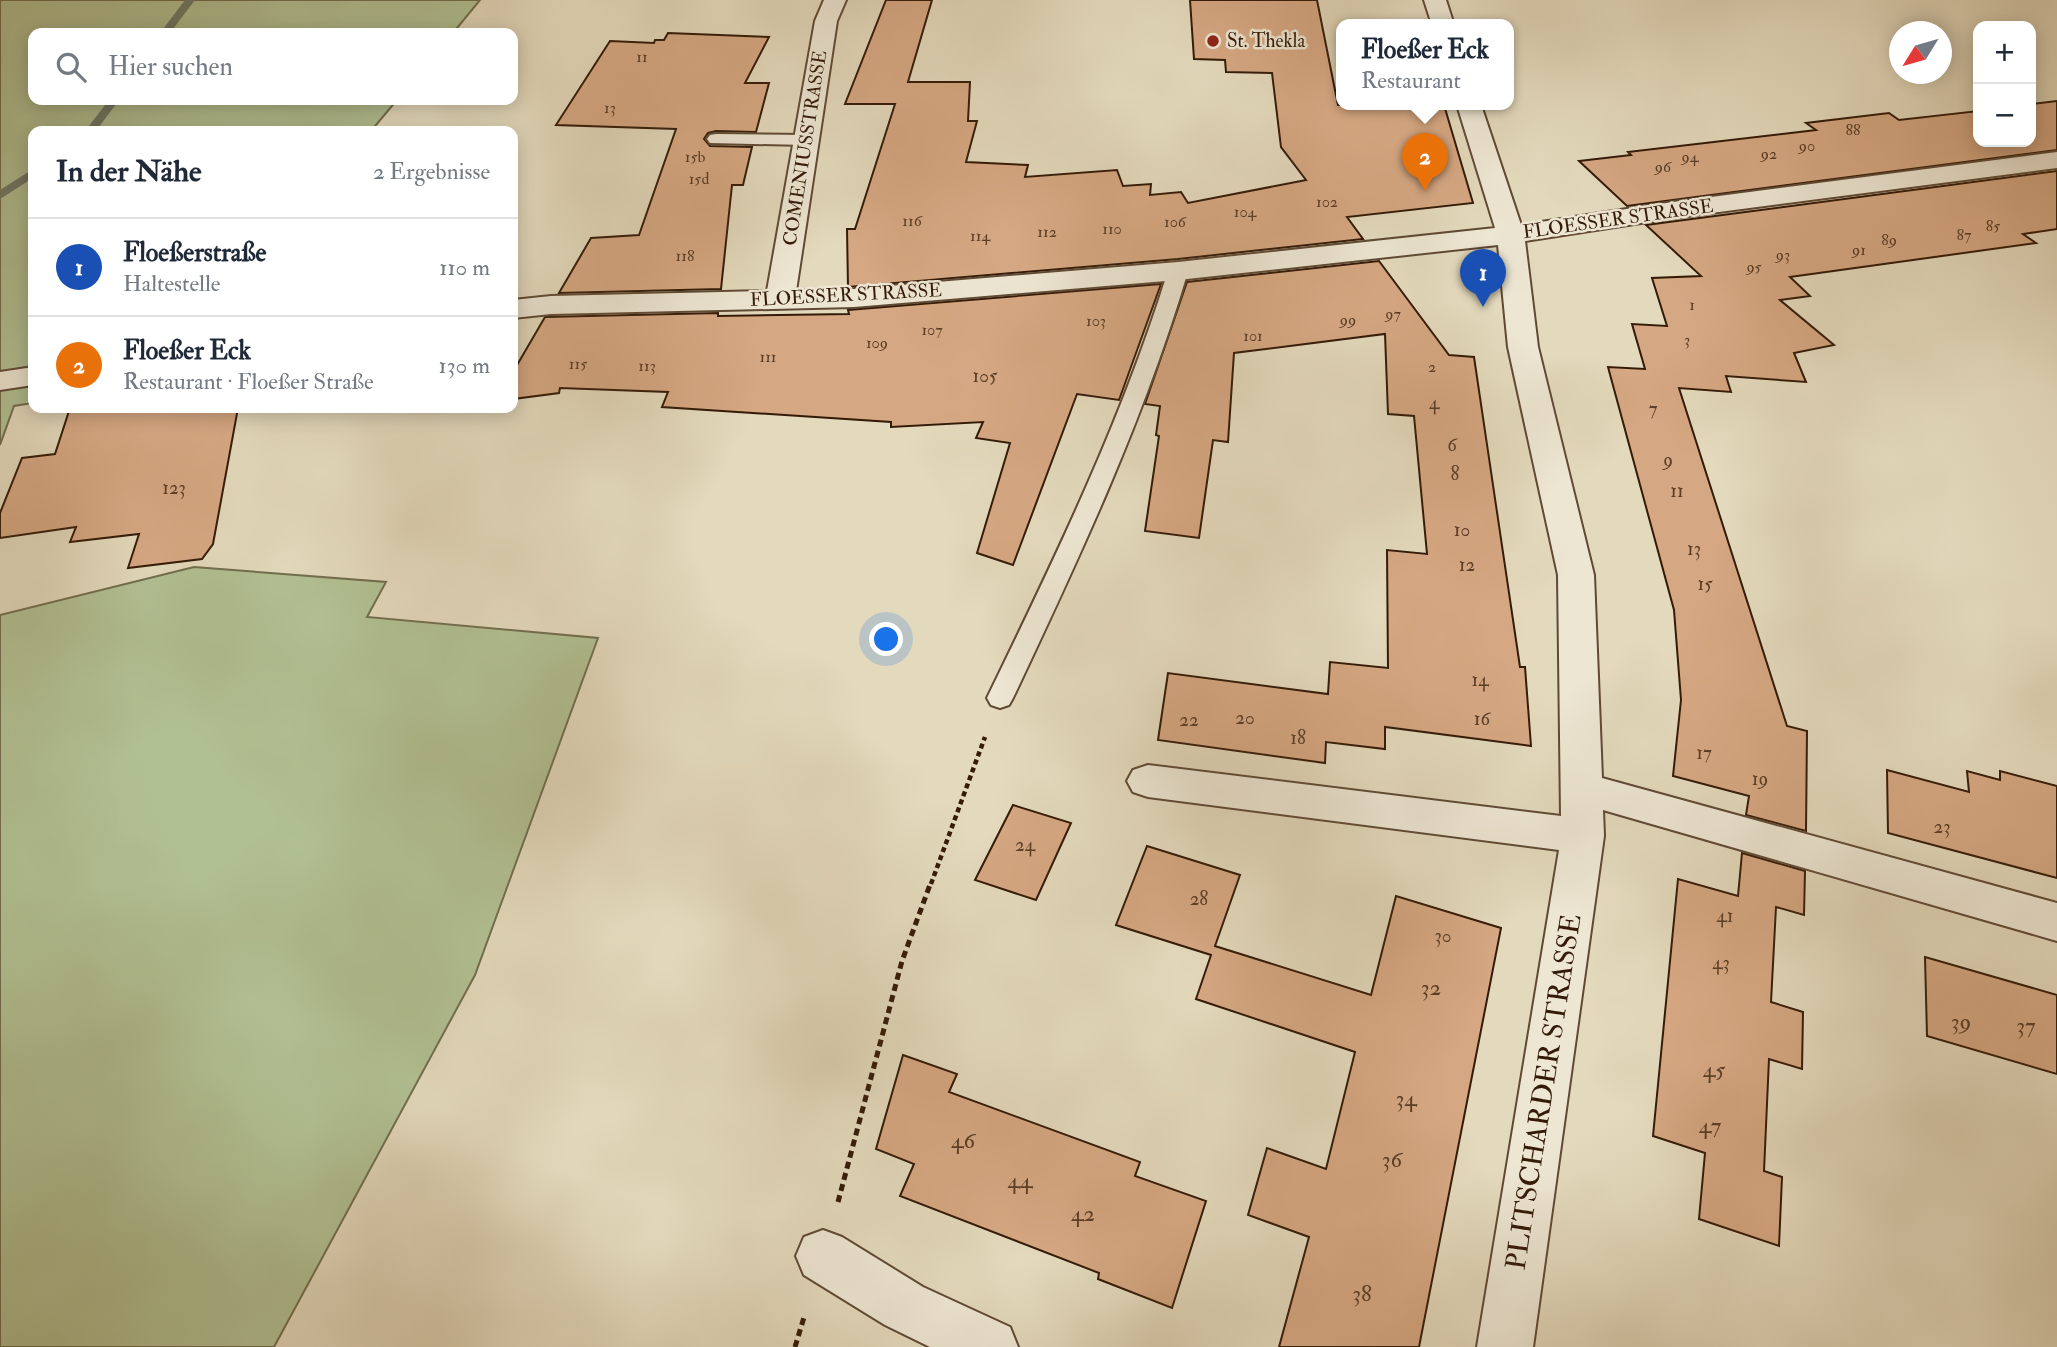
<!DOCTYPE html>
<html lang="de">
<head>
<meta charset="utf-8">
<style>
	body { margin:0; font-family:"IM FELL Double Pica",serif; background:#f6f6f7; color:#1f2937 }
	.controls { position:absolute; right:21px; top:21px; display:grid; overflow:hidden; border-radius:14px; box-shadow:0 4px 18px #0003 }
	.controls button { width:63px; height:63px; display:grid; place-items:center; padding:0; border:0; border-bottom:2px solid #e0e1e3; background:#fff; color:#1f2937; font:35px sans-serif }
	.compass { position:absolute; left:1889px; top:21px; width:63px; height:63px; border-radius:50%; background:#fff; box-shadow:0 4px 18px #0003; rotate:233deg }
	.you { position:absolute; left:887px; top:640px; width:24px; height:24px; margin:-18px; border:5px solid #fff; border-radius:50%; background:#1a73e8; box-shadow:0 0 0 10px #1a73e833 }
	.badge { display:grid; place-items:center; width:46px; height:46px; border-radius:50%; background:#ea580c; color:#fff; font-size:23px; font-weight:700 }
	.pin { position:absolute; translate:-50% -58px; filter:drop-shadow(0 2px 4px #0008) }
	.pin::after { content:''; position:absolute; top:37px; width:24px; height:21px; background:inherit; clip-path:polygon(0 0,100% 0,50% 100%) }
	.popup { position:absolute; left:1336px; top:19px; width:178px; height:91px; box-sizing:border-box; display:grid; place-content:center; border-radius:14px; background:#fff; filter:drop-shadow(0 2px 5px #0005); font-size:23px; white-space:nowrap; color:#747a83 }
	.popup b { font-size:26px; color:#1f2937 }
	.popup::after { content:''; position:absolute; left:50%; top:100%; margin-left:-14px; border:14px solid transparent; border-top-color:#fff }
	.list { margin:0; padding:0; list-style:none }
	h2 { display:flex; justify-content:space-between; align-items:center; height:91px; margin:0; padding:0 28px; font-size:30px }
	h2 small { font-size:23px; font-weight:400; color:#747a83 }
	.list li { display:grid; grid-template-columns:46px 1fr auto; gap:21px; align-items:center; box-sizing:border-box; height:98px; padding:0 28px; border-top:2px solid #e0e1e3 }
	.list b { display:block; font-size:26px; white-space:nowrap }
	.list p { margin:0; font-size:23px; white-space:nowrap; color:#747a83 }
	.list em { font-size:23px; font-style:normal; color:#747a83 }
	.icon { flex:none; width:38px; height:38px; fill:none; stroke:currentColor; stroke-width:2; stroke-linecap:round; stroke-linejoin:round }
	.map { position:relative; flex:none; width:2057px; height:1347px; overflow:hidden }
	.search { position:absolute; background:#fff; box-shadow:0 4px 18px #0003; left:28px; top:28px; width:490px; height:77px; display:flex; align-items:center; gap:18px; box-sizing:border-box; padding:0 24px; border-radius:14px; color:#747a83; font-size:26px }
	.panel { position:absolute; background:#fff; box-shadow:0 4px 18px #0003; left:28px; top:126px; width:490px; height:287px; border-radius:14px }
	.map>svg:first-child { display:block }
	.green { fill:#b1c093; stroke:#726e4e; stroke-width:2 }
	.lines { fill:none; stroke-linecap:round; stroke-linejoin:round }
	.stream { fill:#6f7b69; fill-rule:evenodd }
	.building { fill:#d5a782; stroke:#341b08; stroke-width:2 }
	.service-casing { stroke:#604a35; stroke-width:4 }
	.minor-casing { stroke:#604a35; stroke-width:4 }
	.path-far1 { stroke:#341b08; stroke-width:4.5; stroke-dasharray:5 3.5; stroke-linecap:butt }
	.path { stroke:#341b08; stroke-width:5; stroke-dasharray:7 4.5; stroke-linecap:butt }
	.service { fill:#ede6d3; fill-rule:evenodd }
	.minor { fill:#ede6d3; fill-rule:evenodd }
	.poi-dot { fill:#8f2418; stroke:#ede6d3; stroke-width:2.5 }
	.labels { text-anchor:middle; dominant-baseline:central; stroke-width:5; stroke-linejoin:round; paint-order:stroke }
	.far-number-label { font-size:16px; fill:#5c3e26 }
	.far-poi-label { font-size:19px; fill:#341b08; stroke:#ede6d3; text-anchor:start }
	.far-street-label { font-size:19px; fill:#341b08; stroke:#ede6d3 }
	.number-label { font-size:19px; fill:#5c3e26 }
	.near-number-label { font-size:23px; fill:#5c3e26 }
	.near-street-label { font-size:28px; fill:#341b08; stroke:#ede6d3 }
</style>
</head>
<body>
<div class="map">
<svg width="2057" height="1347" viewBox="0 0 2057 1347">
	<rect width="100%" height="100%" fill="#e3d9bc"/>
	<filter id="stains"><feTurbulence type="fractalNoise" baseFrequency=".00286" numOctaves="4"/><feColorMatrix values="0 0 0 0 .2 0 0 0 0 .09 0 0 0 0 .02 0 0 0 .5 -.17"/></filter>
	<radialGradient id="worn" r=".72"><stop offset=".6" stop-color="#630" stop-opacity="0"/><stop offset="1" stop-color="#630" stop-opacity=".3"/></radialGradient>
	<g class="green">
		<path d="M 0,0 L 480,0 L 453,33 L 33,33 L 33,100 L 397,100 L 371,131 L 33,131 L 33,403 L 14,406 L 0,445 Z"/>
		<path d="M 194,567 L 386,582 L 367,617 L 598,638 L 475,975 L 274,1347 L 0,1347 L 0,615 Z"/>
	</g>
	<g class="lines">
		<g class="stream">
			<path d="M 185,0 L 195,0 L 170,33 L 160,33 Z"/>
			<path d="M 109,100 L 119,100 L 96,131 L 85,131 Z"/>
			<path d="M 33,169 L 33,178 L 0,199 L 0,190 Z"/>
		</g>
	</g>
	<g class="building">
		<path d="M 886,0 L 932,0 L 908,82 L 970,82 L 968,121 L 977,121 L 966,162 L 1028,165 L 1025,177 L 1117,170 L 1123,186 L 1151,184 L 1150,195 L 1181,192 L 1188,203 L 1306,180 L 1281,147 L 1272,73 L 1226,72 L 1225,60 L 1194,59 L 1190,0 L 1317,0 L 1338,105 L 1444,105 L 1473,203 L 1347,217 L 1363,239 L 1178,259 L 848,287 L 847,229 L 855,229 L 895,104 L 845,104 Z"/>
		<path d="M 668,33 L 769,37 L 745,83 L 769,83 L 756,132 L 716,131 L 708,133 L 704,139 L 710,146 L 752,147 L 743,185 L 732,185 L 721,289 L 559,293 L 591,238 L 639,235 L 676,129 L 556,125 L 610,41 L 654,43 L 655,40 L 664,40 Z"/>
		<path d="M 2057,101 L 2057,150 L 1627,206 L 1579,161 L 1631,155 L 1628,152 L 1816,130 L 1806,123 L 1889,113 L 1899,120 L 1978,111 L 1978,142 L 2031,142 L 2031,104 Z"/>
		<path d="M 2057,171 L 2057,229 L 2023,234 L 2036,243 L 1790,277 L 1810,296 L 1780,300 L 1834,345 L 1794,353 L 1806,382 L 1726,376 L 1731,392 L 1679,388 L 1787,726 L 1807,731 L 1806,831 L 1746,815 L 1749,796 L 1673,776 L 1681,700 L 1674,610 L 1608,367 L 1645,369 L 1632,324 L 1667,326 L 1652,278 L 1701,276 L 1646,225 Z"/>
		<path d="M 1379,261 L 1449,355 L 1474,357 L 1520,667 L 1525,667 L 1531,746 L 1385,727 L 1385,749 L 1326,742 L 1325,763 L 1158,740 L 1168,673 L 1328,694 L 1330,662 L 1388,668 L 1387,550 L 1427,554 L 1414,416 L 1388,414 L 1385,334 L 1234,353 L 1228,442 L 1213,440 L 1199,538 L 1145,531 L 1159,436 L 1156,435 L 1160,406 L 1145,404 L 1187,282 Z"/>
		<path d="M 1161,284 L 1119,400 L 1077,394 L 1013,565 L 977,553 L 1010,443 L 976,438 L 983,422 L 891,427 L 891,422 L 662,407 L 668,392 L 560,388 L 559,393 L 513,399 L 513,372 L 545,317 L 718,313 L 718,316 L 849,314 L 848,310 Z"/>
		<path d="M 70,408 L 238,408 L 213,544 L 202,559 L 128,568 L 139,534 L 70,542 L 76,527 L 0,538 L 0,513 L 22,458 L 55,454 Z"/>
		<path d="M 1887,770 L 1969,792 L 1967,771 L 2000,780 L 2000,771 L 2057,786 L 2057,878 L 1888,833 Z"/>
		<path d="M 1013,805 L 1071,823 L 1036,900 L 975,880 Z"/>
		<path d="M 1147,846 L 1240,875 L 1215,946 L 1371,995 L 1396,896 L 1501,928 L 1419,1347 L 1279,1347 L 1309,1237 L 1248,1215 L 1267,1148 L 1326,1169 L 1355,1052 L 1196,999 L 1211,955 L 1116,925 Z"/>
		<path d="M 1742,853 L 1805,871 L 1804,915 L 1776,907 L 1771,1002 L 1803,1012 L 1802,1069 L 1769,1059 L 1764,1171 L 1782,1177 L 1779,1246 L 1699,1219 L 1705,1153 L 1653,1136 L 1678,879 L 1738,896 Z"/>
		<path d="M 1925,957 L 2057,995 L 2057,1074 L 1927,1036 Z"/>
		<path d="M 903,1055 L 957,1074 L 949,1092 L 1140,1162 L 1135,1176 L 1206,1201 L 1172,1308 L 1098,1279 L 1099,1273 L 900,1196 L 914,1164 L 876,1149 Z"/>
	</g>
	<g class="lines">
		<g class="service-casing">
			<g id="service">
				<path d="M 716,134 L 806,135 L 815,140 L 806,145 L 710,143 L 707,139 L 710,135 Z"/>
				<path d="M 1178,265 L 1188,271 C 1144,420 1079,558 1013,698 L 1009,705 L 1000,708 L 991,705 L 987,698 C 1055,558 1122,420 1168,271 Z"/>
			</g>
		</g>
		<g class="minor-casing">
			<g id="minor">
				<path d="M 824,0 L 846,0 L 837,21 L 796,291 L 854,289 L 1178,262 L 1495,228 L 1457,105 L 1481,105 L 1521,225 L 1673,202 L 2057,152 L 2057,168 L 1673,218 L 1525,241 L 1538,347 L 1594,575 L 1602,778 L 2057,903 L 2057,941 L 1603,810 L 1604,836 L 1533,1347 L 1477,1347 L 1559,850 L 1148,797 L 1133,792 L 1127,781 L 1133,770 L 1148,765 L 1561,816 L 1558,575 L 1508,347 L 1498,245 L 1178,280 L 854,307 L 551,314 L 513,318 L 513,300 L 551,296 L 767,291 L 815,21 Z"/>
				<path d="M 1424,0 L 1446,0 L 1454,25 L 1432,25 Z"/>
				<path d="M 33,367 L 33,385 L 0,390 L 0,372 Z"/>
				<path d="M 823,1230 L 842,1237 L 923,1287 L 1010,1327 L 1018,1347 L 930,1347 L 885,1325 L 804,1275 L 796,1256 L 804,1237 Z"/>
			</g>
		</g>
		<path class="path-far1" d="M 931,884 L 985,737"/>
		<g class="path">
			<path d="M 838,1202 L 902,961 L 931,882"/>
			<path d="M 795,1347 L 805,1314"/>
		</g>
		<use href="#service" class="service"/>
		<use href="#minor" class="minor"/>
	</g>
	<circle class="poi-dot" cx="1213" cy="41" r="7"/>
	<g class="labels">
		<g class="far-number-label">
			<text x="642" y="57">11</text>
			<text x="610" y="108">13</text>
			<text x="1853" y="130">88</text>
			<text x="1807" y="146">90</text>
			<text x="1769" y="154">92</text>
			<text x="695" y="157">15b</text>
			<text x="1690" y="157">94</text>
			<text x="1663" y="167">96</text>
			<text x="699" y="179">15d</text>
			<text x="1327" y="202">102</text>
			<text x="1245" y="212">104</text>
			<text x="912" y="221">116</text>
			<text x="1175" y="222">106</text>
			<text x="1993" y="226">85</text>
			<text x="1112" y="229">110</text>
			<text x="1047" y="232">112</text>
			<text x="1964" y="235">87</text>
			<text x="980" y="236">114</text>
			<text x="1889" y="240">89</text>
			<text x="1859" y="250">91</text>
			<text x="1783" y="255">93</text>
			<text x="685" y="256">118</text>
			<text x="1754" y="267">95</text>
			<text x="1692" y="305">1</text>
			<text x="1393" y="314">97</text>
			<text x="1348" y="320">99</text>
			<text x="1096" y="321">103</text>
			<text x="932" y="330">107</text>
			<text x="1253" y="336">101</text>
			<text x="1687" y="340">3</text>
			<text x="877" y="343">109</text>
			<text x="768" y="357">111</text>
			<text x="578" y="364">115</text>
			<text x="647" y="366">113</text>
			<text x="1432" y="367">2</text>
		</g>
		<g class="far-poi-label">
			<text x="1227" y="41">St. Thekla</text>
		</g>
		<g class="far-street-label">
			<text transform="translate(805 148) rotate(-81)">COMENIUSSTRASSE</text>
			<text transform="translate(1618 219) rotate(-8)">FLOESSER STRASSE</text>
			<text transform="translate(846 295) rotate(-3)">FLOESSER STRASSE</text>
		</g>
		<g class="number-label">
			<text x="985" y="376">105</text>
			<text x="1434" y="403">4</text>
			<text x="1653" y="409">7</text>
			<text x="1452" y="445">6</text>
			<text x="1668" y="460">9</text>
			<text x="1455" y="474">8</text>
			<text x="174" y="488">123</text>
			<text x="1677" y="491">11</text>
			<text x="1462" y="530">10</text>
			<text x="1694" y="549">13</text>
			<text x="1467" y="565">12</text>
			<text x="1705" y="584">15</text>
			<text x="1480" y="680">14</text>
			<text x="1245" y="718">20</text>
			<text x="1482" y="719">16</text>
			<text x="1189" y="720">22</text>
			<text x="1298" y="738">18</text>
			<text x="1704" y="753">17</text>
			<text x="1760" y="779">19</text>
			<text x="1942" y="827">23</text>
			<text x="1025" y="845">24</text>
			<text x="1199" y="899">28</text>
			<text x="1725" y="916">41</text>
			<text x="1443" y="936">30</text>
			<text x="1721" y="963">43</text>
		</g>
		<g class="near-number-label">
			<text x="1431" y="987">32</text>
			<text x="1961" y="1021">39</text>
			<text x="2026" y="1025">37</text>
			<text x="1714" y="1069">45</text>
			<text x="1406" y="1098">34</text>
			<text x="1710" y="1125">47</text>
			<text x="963" y="1140">46</text>
			<text x="1392" y="1159">36</text>
			<text x="1020" y="1180">44</text>
			<text x="1083" y="1213">42</text>
			<text x="1362" y="1293">38</text>
		</g>
		<g class="near-street-label">
			<text transform="translate(1544 1092) rotate(-81)">PLITSCHARDER STRASSE</text>
		</g>
	</g>
	<rect width="100%" height="100%" filter="url(#stains)"/>
	<rect width="100%" height="100%" fill="url(#worn)"/>
</svg>
<div class="controls">
<button>+</button>
<button>−</button>
</div>
<svg class="compass" viewBox="-18 -18 36 36"><path d="M0-13l5 13h-10z" fill="#e53935"/><path d="M0 13l5-13h-10z" fill="#747a83"/></svg>
<div class="you"></div>
<div class="pin badge" style="left:1483px;top:307px;background:#1a4fb4">1</div>
<div class="pin badge" style="left:1425px;top:191px;background:#e8710a">2</div>
<div class="popup"><b>Floeßer Eck</b>Restaurant</div>
<div class="search"><svg class="icon" aria-label="search" viewBox="0 0 24 24"><circle cx="10" cy="10" r="6"/><path d="M15 15l6 6"/></svg>Hier suchen</div>
<section class="panel">
<h2>In der Nähe<small>2 Ergebnisse</small></h2>
<ul class="list">
<li><span class="badge" style="background:#1a4fb4">1</span><div><b>Floeßerstraße</b><p>Haltestelle</p></div><em>110 m</em></li>
<li><span class="badge" style="background:#e8710a">2</span><div><b>Floeßer Eck</b><p>Restaurant · Floeßer Straße</p></div><em>130 m</em></li>
</ul>
</section>
</div>
</body>
</html>
